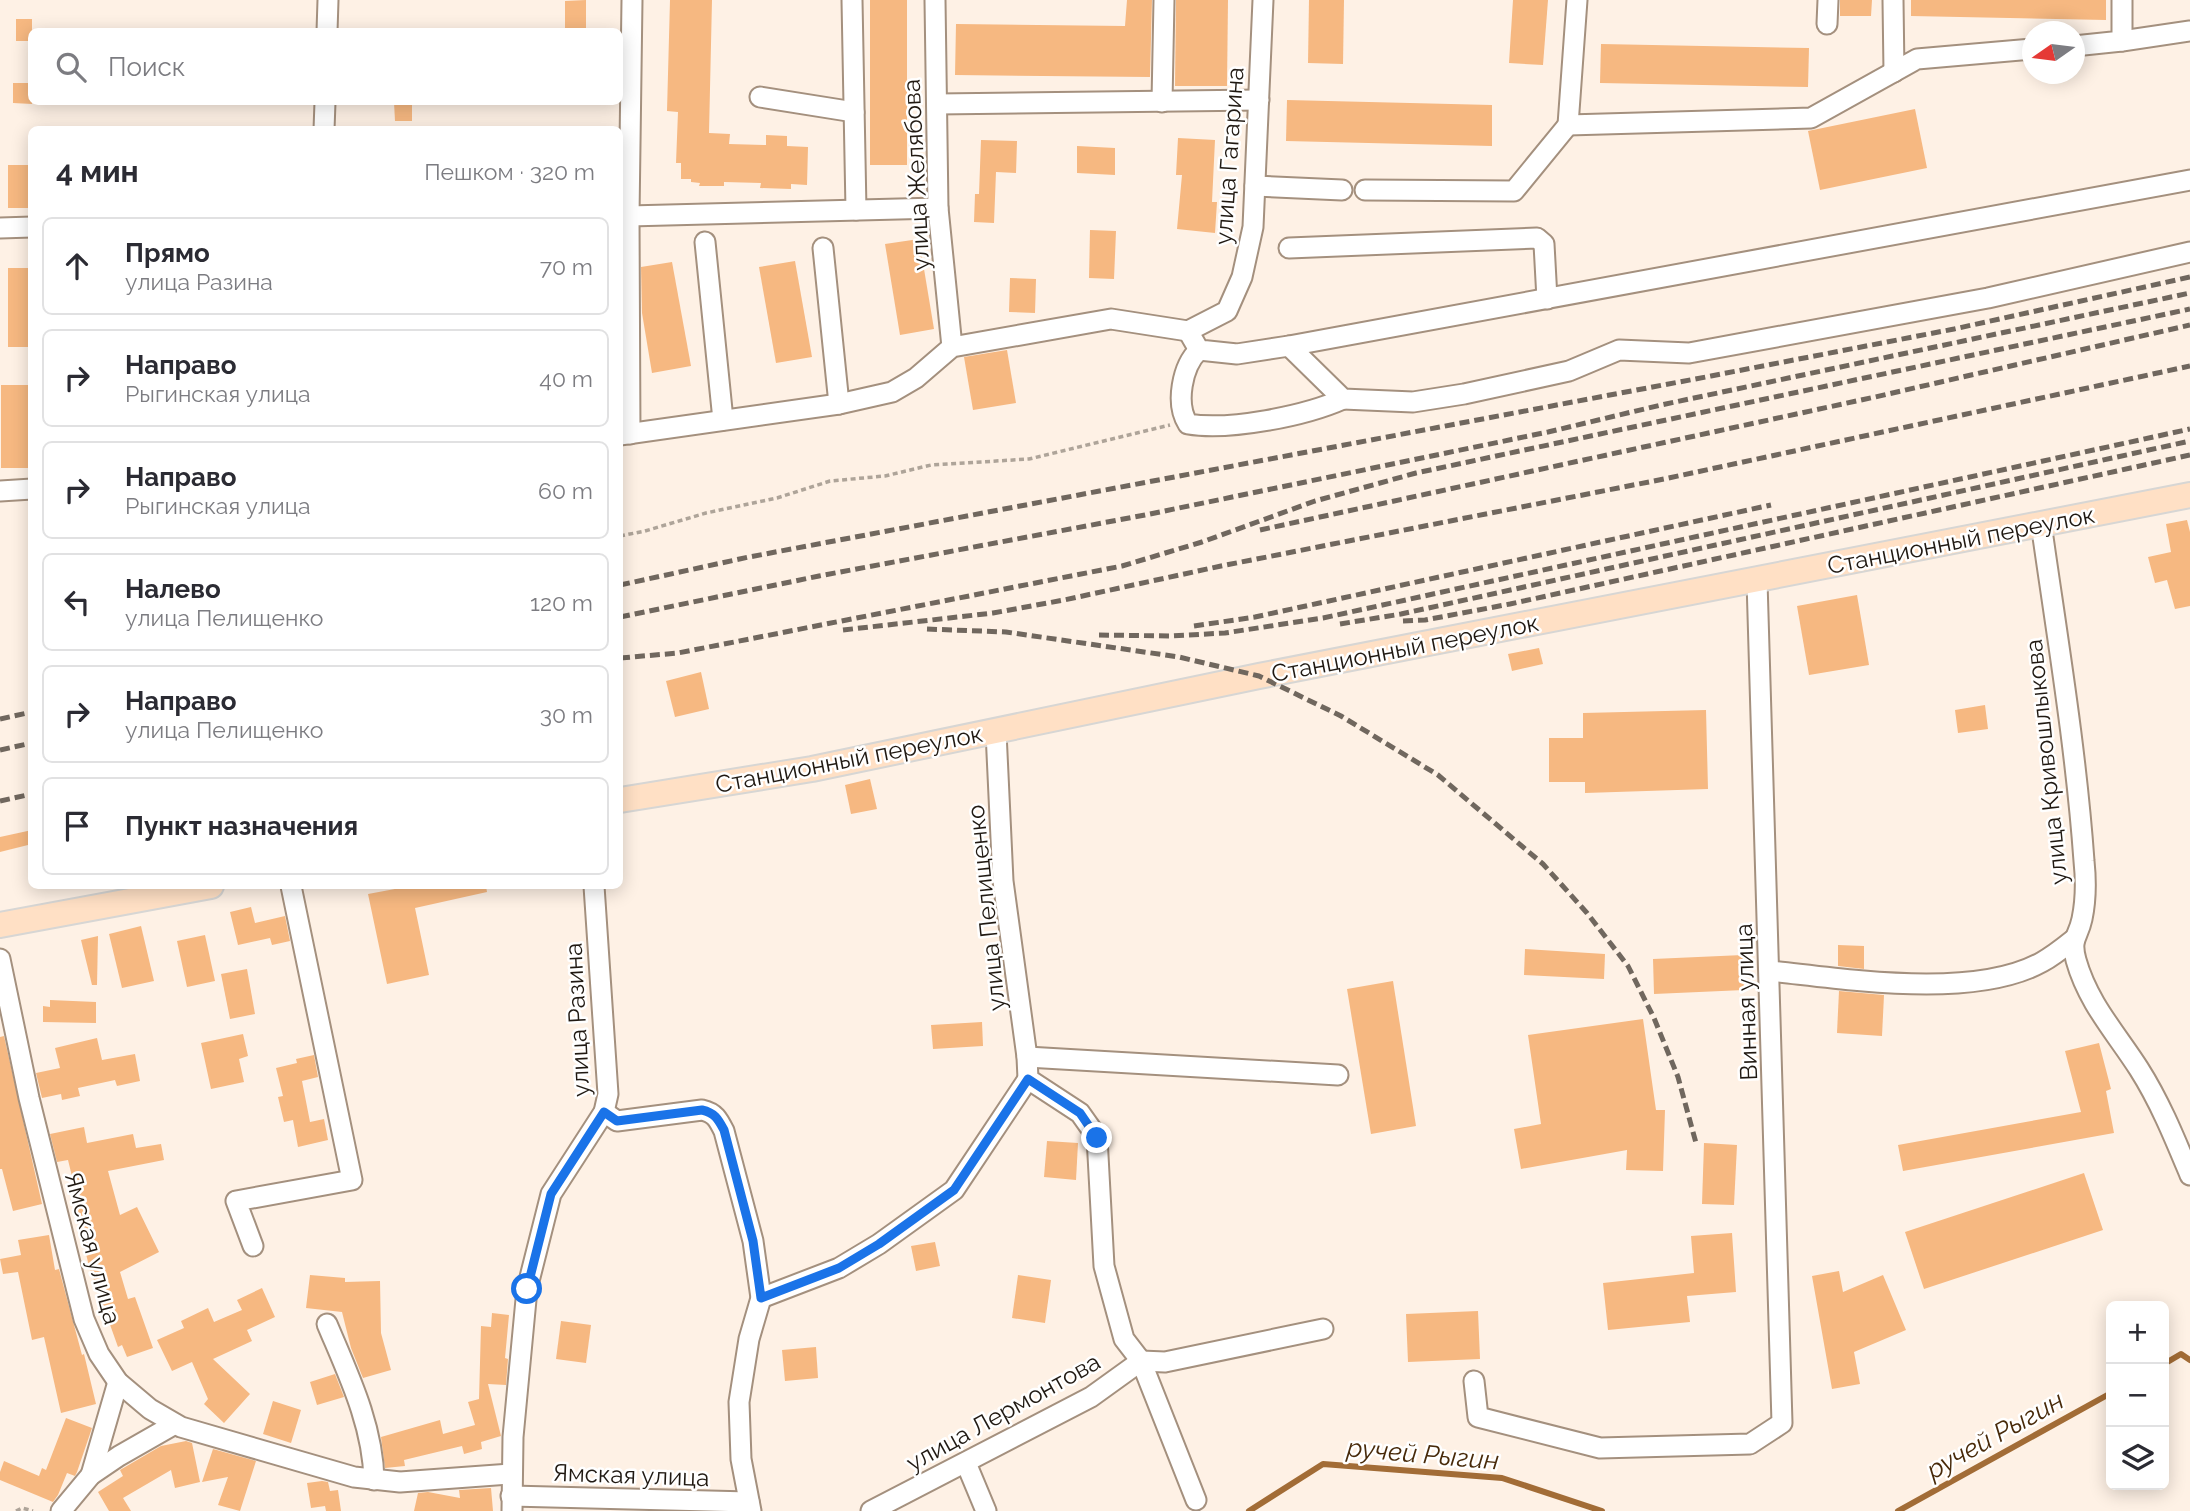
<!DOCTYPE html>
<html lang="ru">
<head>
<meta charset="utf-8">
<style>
	body { margin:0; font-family:Raleway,sans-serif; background:#f7f7f7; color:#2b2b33 }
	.controls { position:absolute; right:21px; bottom:21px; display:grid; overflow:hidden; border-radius:10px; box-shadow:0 4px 18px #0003 }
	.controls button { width:63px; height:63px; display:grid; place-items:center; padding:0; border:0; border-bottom:2px solid #e1e1e2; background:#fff; color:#2b2b33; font:35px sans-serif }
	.compass { position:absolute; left:2022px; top:21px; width:63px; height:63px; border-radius:50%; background:#fff; box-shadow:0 4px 18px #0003; rotate:256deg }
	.stop { position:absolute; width:21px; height:21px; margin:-16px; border:5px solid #1a73e8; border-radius:50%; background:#fff }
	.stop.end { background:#1a73e8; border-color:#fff; box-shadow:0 2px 7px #0008 }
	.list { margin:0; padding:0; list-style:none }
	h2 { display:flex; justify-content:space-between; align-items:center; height:91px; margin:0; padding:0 28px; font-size:30px }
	h2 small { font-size:23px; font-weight:400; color:#7c7c81 }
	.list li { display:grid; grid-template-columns:46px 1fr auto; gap:21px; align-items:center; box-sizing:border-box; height:98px; margin:0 14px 14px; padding:0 14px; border:2px solid #e1e1e2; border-radius:10px }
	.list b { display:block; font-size:26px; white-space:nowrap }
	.list p { margin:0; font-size:23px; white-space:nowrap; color:#7c7c81 }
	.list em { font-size:23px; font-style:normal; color:#7c7c81 }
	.icon { flex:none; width:38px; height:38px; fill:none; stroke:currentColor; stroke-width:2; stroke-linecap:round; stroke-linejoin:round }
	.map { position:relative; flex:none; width:2190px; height:1511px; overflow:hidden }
	.search { position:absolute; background:#fff; box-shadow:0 4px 18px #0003; left:28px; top:28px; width:595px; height:77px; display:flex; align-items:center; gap:18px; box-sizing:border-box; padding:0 24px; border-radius:10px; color:#7c7c81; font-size:26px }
	.panel { position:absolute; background:#fff; box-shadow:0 4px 18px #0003; left:28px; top:126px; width:595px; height:763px; border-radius:10px }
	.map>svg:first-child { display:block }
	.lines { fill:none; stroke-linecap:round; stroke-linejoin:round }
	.stream { stroke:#a26c36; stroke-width:6 }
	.building { fill:#f6b881 }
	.minor-casing { stroke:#a4907e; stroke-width:23 }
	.major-casing { stroke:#d7d6d4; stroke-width:28 }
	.path { stroke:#aea499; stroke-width:3.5; stroke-dasharray:5 3.5; stroke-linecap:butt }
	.minor { stroke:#fff; stroke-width:19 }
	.major { stroke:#ffe0c5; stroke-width:24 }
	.rail { stroke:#70675e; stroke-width:5; stroke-dasharray:10 5; stroke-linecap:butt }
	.route { stroke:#1a73e8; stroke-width:9 }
	.labels { text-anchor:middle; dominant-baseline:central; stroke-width:5; stroke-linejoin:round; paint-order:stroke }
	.street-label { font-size:24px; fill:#201912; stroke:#fff }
	.water-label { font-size:26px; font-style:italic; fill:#482a0a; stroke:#fff }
</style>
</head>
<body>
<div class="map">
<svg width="2190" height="1511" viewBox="0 0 2190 1511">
	<rect width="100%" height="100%" fill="#fef1e5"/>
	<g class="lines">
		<g class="stream">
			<path d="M 2164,1364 L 2181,1354 L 2190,1360"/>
			<path d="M 1249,1511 L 1323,1464 L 1502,1478 L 1602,1511"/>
			<path d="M 1898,1511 L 2111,1393"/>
		</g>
	</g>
	<g class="building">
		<path d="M 586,0 L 586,31 L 565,32 L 565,1 Z"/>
		<path d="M 670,0 L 712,0 L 709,133 L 730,134 L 729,144 L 766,145 L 766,135 L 787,136 L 787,146 L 808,147 L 807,185 L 791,184 L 791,189 L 760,188 L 761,183 L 724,182 L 724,186 L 699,186 L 700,183 L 691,182 L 691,179 L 681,179 L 681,163 L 676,163 L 678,112 L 667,111 Z"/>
		<rect x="870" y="0" width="37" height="165"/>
		<path d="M 1127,0 L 1152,0 L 1150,77 L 955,75 L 956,24 L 1125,26 Z"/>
		<path d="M 1176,0 L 1228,0 L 1227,86 L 1175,86 Z"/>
		<path d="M 1309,0 L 1344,0 L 1343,64 L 1308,63 Z"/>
		<path d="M 1513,0 L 1548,0 L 1543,65 L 1509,63 Z"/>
		<path d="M 1840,0 L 1872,0 L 1871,16 L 1840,16 Z"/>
		<path d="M 1911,0 L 2106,0 L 2106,20 L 1911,16 Z"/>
		<rect x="16" y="19" width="16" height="22"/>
		<path d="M 1601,44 L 1809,48 L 1808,87 L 1600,83 Z"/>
		<path d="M 13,83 L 32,83 L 32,104 L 13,103 Z"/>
		<path d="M 1287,100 L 1492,105 L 1492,146 L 1286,141 Z"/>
		<path d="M 394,102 L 412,102 L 412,121 L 395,121 Z"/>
		<path d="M 1915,109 L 1927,168 L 1820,190 L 1808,131 Z"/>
		<path d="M 1178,138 L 1215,140 L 1212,202 L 1217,202 L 1215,233 L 1177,229 L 1182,175 L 1176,175 Z"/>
		<path d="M 981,140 L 1017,141 L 1016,173 L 996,172 L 994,223 L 974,222 L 975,194 L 979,194 Z"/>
		<path d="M 1077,146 L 1115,148 L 1115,175 L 1077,173 Z"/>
		<rect x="8" y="165" width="24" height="43"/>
		<path d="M 1090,230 L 1116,231 L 1114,279 L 1089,278 Z"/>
		<path d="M 919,239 L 934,329 L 900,335 L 885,244 Z"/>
		<path d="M 795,261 L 812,357 L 776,363 L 759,267 Z"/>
		<path d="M 672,262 L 691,366 L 652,373 L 642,313 L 641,267 Z"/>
		<rect x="8" y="268" width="24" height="79"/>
		<path d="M 1010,278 L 1036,279 L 1035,313 L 1009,312 Z"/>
		<path d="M 1007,350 L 1016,403 L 973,410 L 964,357 Z"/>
		<rect x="1" y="385" width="31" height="83"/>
		<path d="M 2187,520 L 2190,532 L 2190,606 L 2175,609 L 2167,580 L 2155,583 L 2148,557 L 2171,552 L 2166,524 Z"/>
		<path d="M 1857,595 L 1869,665 L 1809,675 L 1797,606 Z"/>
		<path d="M 1539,648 L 1543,664 L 1512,671 L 1508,654 Z"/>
		<path d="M 701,672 L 709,709 L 675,717 L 666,681 Z"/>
		<path d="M 1985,705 L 1988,729 L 1958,733 L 1955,710 Z"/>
		<path d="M 1706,710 L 1708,789 L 1585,793 L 1585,782 L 1549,782 L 1549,738 L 1583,738 L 1583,713 Z"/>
		<path d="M 870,779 L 877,809 L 851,814 L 845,785 Z"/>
		<path d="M 32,830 L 32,844 L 0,852 L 0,837 Z"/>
		<path d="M 411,886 L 486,886 L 487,892 L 415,908 L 429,975 L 387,984 L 368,894 Z"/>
		<path d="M 251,907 L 255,923 L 285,916 L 290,941 L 272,945 L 270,938 L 238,945 L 230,912 Z"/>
		<path d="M 141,926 L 154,981 L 122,988 L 109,934 Z"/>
		<path d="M 205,935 L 215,981 L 187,987 L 177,941 Z"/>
		<path d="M 98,936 L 97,985 L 92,985 L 81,940 Z"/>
		<path d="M 1838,945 L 1864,946 L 1864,969 L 1838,966 Z"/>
		<path d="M 1525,949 L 1605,954 L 1604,979 L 1524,975 Z"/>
		<path d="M 1743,955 L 1744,990 L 1654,994 L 1653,959 Z"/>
		<path d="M 247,969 L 255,1014 L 230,1019 L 221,974 Z"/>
		<path d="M 1393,981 L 1416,1126 L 1371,1134 L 1347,989 Z"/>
		<path d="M 1839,991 L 1884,995 L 1882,1036 L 1837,1033 Z"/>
		<path d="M 50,1000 L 96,1002 L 96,1023 L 43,1022 L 43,1006 L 50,1007 Z"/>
		<path d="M 1643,1019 L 1656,1110 L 1665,1110 L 1663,1171 L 1626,1170 L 1627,1150 L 1521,1169 L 1514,1129 L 1541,1124 L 1528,1035 Z"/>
		<path d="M 982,1022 L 983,1046 L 933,1049 L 931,1025 Z"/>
		<path d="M 243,1034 L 248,1056 L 239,1059 L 244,1082 L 211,1089 L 201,1043 Z"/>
		<path d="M 4,1036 L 42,1204 L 13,1211 L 2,1169 L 0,1169 L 0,1037 Z"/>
		<path d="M 97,1038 L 102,1060 L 135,1054 L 140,1081 L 117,1086 L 115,1080 L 78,1088 L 80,1096 L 62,1100 L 61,1094 L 42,1098 L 36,1073 L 60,1068 L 55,1048 Z"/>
		<path d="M 2099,1043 L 2111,1089 L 2106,1091 L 2114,1133 L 1903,1171 L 1898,1145 L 2081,1112 L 2065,1051 Z"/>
		<path d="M 314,1055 L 318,1077 L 302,1081 L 310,1122 L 324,1119 L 328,1140 L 298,1147 L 293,1120 L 284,1122 L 278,1097 L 283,1096 L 276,1068 L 297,1063 L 296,1059 Z"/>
		<path d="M 84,1127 L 87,1143 L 133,1134 L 136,1148 L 161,1144 L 164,1160 L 108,1171 L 120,1215 L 137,1207 L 159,1252 L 120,1272 L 128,1299 L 135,1297 L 153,1348 L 127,1357 L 122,1345 L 118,1347 L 89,1266 L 74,1206 L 79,1205 L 68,1160 L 57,1162 L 50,1134 Z"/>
		<path d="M 1047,1141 L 1078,1143 L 1076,1180 L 1044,1177 Z"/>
		<path d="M 1704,1143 L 1737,1145 L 1734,1205 L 1702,1204 Z"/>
		<path d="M 2084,1173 L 2103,1230 L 1924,1289 L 1905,1232 Z"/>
		<path d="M 1732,1233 L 1736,1292 L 1687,1296 L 1690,1322 L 1608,1330 L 1603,1283 L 1694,1273 L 1691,1236 Z"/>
		<path d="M 49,1235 L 55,1270 L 59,1269 L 82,1355 L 84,1354 L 96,1404 L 61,1413 L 44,1337 L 32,1340 L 18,1272 L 3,1274 L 0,1259 L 21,1255 L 18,1240 Z"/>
		<path d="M 935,1242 L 940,1266 L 916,1271 L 911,1246 Z"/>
		<path d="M 1839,1271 L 1843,1292 L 1883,1275 L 1906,1330 L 1854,1352 L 1860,1384 L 1832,1389 L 1812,1276 Z"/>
		<path d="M 310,1275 L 345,1278 L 345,1282 L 380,1281 L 381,1333 L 391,1370 L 363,1378 L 351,1348 L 342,1312 L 306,1308 Z"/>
		<path d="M 1018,1275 L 1051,1280 L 1045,1323 L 1012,1318 Z"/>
		<path d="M 262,1288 L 275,1317 L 247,1330 L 252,1341 L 213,1359 L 250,1394 L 224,1423 L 204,1404 L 208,1399 L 192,1362 L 172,1371 L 157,1340 L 184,1328 L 181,1321 L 208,1308 L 214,1322 L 242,1310 L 237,1300 Z"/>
		<path d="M 1478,1311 L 1480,1359 L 1408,1362 L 1406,1314 Z"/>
		<path d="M 492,1313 L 509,1315 L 505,1358 L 508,1359 L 506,1385 L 488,1384 L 501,1436 L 481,1442 L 482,1449 L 464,1454 L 462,1446 L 404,1460 L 405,1466 L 385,1468 L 381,1437 L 440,1420 L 443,1434 L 475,1425 L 468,1402 L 479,1399 L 481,1326 L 491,1327 Z"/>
		<path d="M 561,1321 L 591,1325 L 586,1363 L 556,1359 Z"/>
		<path d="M 816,1347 L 818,1378 L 785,1381 L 782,1350 Z"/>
		<path d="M 335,1374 L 344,1397 L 317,1405 L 310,1382 Z"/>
		<path d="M 273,1401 L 301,1410 L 291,1443 L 263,1434 Z"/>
		<path d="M 66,1418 L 92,1428 L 77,1472 L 75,1476 L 67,1473 L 58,1495 L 53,1502 L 0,1480 L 0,1472 L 4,1461 L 39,1476 L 42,1468 L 46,1470 Z"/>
		<path d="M 186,1441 L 192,1443 L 200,1482 L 175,1488 L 171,1470 L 123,1498 L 131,1511 L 109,1511 L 98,1492 L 123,1476 L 120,1470 L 161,1446 Z"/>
		<path d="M 213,1449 L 256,1461 L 240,1511 L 218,1505 L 228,1477 L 202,1482 Z"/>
		<path d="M 322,1481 L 328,1482 L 330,1491 L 338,1490 L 341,1511 L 326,1511 L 325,1506 L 311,1508 L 307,1483 Z"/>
		<path d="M 491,1488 L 493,1511 L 414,1511 L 418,1493 L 428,1492 L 460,1498 L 459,1490 Z"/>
	</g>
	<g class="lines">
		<g class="minor-casing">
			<g id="minor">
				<path d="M 852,0 L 856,210"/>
				<path d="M 935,0 L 938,208 L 952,347"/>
				<path d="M 1577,0 L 1568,125 L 1811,118 L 1917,59 L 2032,49"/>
				<path d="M 1893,0 L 1894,72"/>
				<path d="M 1827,24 L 1828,0"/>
				<path d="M 327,32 L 328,0"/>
				<path d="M 2122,41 L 2190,31"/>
				<path d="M 2074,46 L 2122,41 L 2122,0"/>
				<path d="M 760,97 L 854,112"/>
				<path d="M 1162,102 L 1164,0"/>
				<path d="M 937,104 L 1259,100"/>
				<path d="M 324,130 L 325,102"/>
				<path d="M 1255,186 L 1342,190"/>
				<path d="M 1365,190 L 1514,191 L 1568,125"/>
				<path d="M 629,216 L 938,208"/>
				<path d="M 0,228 L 32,227"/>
				<path d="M 705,242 L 723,420"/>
				<path d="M 823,248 L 839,404"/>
				<path d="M 1289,248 L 1537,238 L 1544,244 L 1547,299"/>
				<path d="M 1188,331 L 1199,350 L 1237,354 L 1289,346 L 2190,180"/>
				<path d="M 1188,331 L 1227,311 L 1242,277 L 1253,227 L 1263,0"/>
				<path d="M 1289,346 L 1343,399 L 1413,402 L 1464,394 L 1569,371 L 1619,350 L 1689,353 L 1988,298 L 2190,252"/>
				<path d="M 1199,350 C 1182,366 1175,404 1188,424 C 1229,431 1305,416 1343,399"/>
				<path d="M 630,434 L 629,216 L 632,0"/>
				<path d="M 620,435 L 839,404 L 892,392 L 916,378 L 952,347 L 1111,319 L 1188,331"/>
				<path d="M 0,491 L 32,489"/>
				<path d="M 2041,523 C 2057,636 2076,748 2084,861 C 2086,880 2086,900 2082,919 C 2078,938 2070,938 2076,960 C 2088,1003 2116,1033 2139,1069 C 2160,1102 2175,1139 2190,1175"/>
				<path d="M 996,732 L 1003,881 L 1027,1057 L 1028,1079 L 1080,1113 L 1097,1137 L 1104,1266 L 1124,1339 L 1141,1361 L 1196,1500"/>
				<path d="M 0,959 L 29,1098 L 84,1319 L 99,1354 L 118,1382 L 150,1409 L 181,1427 L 354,1477 L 400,1482 L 511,1474"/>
				<path d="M 1770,971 C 1846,979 1973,1000 2042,962 C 2053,956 2063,948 2073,940"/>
				<path d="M 1027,1057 L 1338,1075"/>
				<path d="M 604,1112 L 617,1121 L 702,1110 C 715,1113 718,1119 724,1131 L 753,1241 L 761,1298 L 749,1339 L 739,1402 L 741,1459 L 751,1511"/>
				<path d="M 253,1246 L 236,1201 L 352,1180 L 291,886"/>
				<path d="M 761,1298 L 839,1268 L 879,1244 L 954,1190 L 1028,1079"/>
				<path d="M 327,1324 C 348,1374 373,1425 374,1480"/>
				<path d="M 1474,1381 L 1478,1417 L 1600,1448 L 1750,1444 L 1782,1423 L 1757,581"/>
				<path d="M 966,1463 L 986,1511"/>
				<path d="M 91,1475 L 118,1382"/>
				<path d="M 511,1496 L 749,1502"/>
				<path d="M 61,1511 L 91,1475 L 119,1456 L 175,1424"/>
				<path d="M 512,1511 L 513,1437 L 527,1289 L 551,1194 L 604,1112 L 608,1094 L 594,886"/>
				<path d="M 871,1511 L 1091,1397 L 1141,1361 L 1165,1362 L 1323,1329"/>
			</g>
		</g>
		<g class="major-casing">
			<g id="major">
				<path d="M 620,800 L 812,769 L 1259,676 L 2190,495"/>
				<path d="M 0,925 L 211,886"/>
			</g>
		</g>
		<g class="path">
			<path d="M 620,536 L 645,531 L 706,513 L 777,498 L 830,481 L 885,476 L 931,465 L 1029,459 L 1170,425"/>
			<path d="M 16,1511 L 22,1508 L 33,1511"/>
		</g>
		<use href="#minor" class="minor"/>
		<use href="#major" class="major"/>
		<g class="rail">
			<path d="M 1260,530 L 1875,397 L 2190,325"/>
			<path d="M 620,585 L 749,557 L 1711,376 L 1954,329 L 2190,277"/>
			<path d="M 620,617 L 819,576 L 1145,515 L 1548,432 L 1661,405 L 2190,293"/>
			<path d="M 1403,621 L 1425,620 L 1510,604 L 2190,455"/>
			<path d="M 1340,624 L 1401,614 L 2190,441"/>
			<path d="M 1194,626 L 1255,617 L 1771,505"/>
			<path d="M 927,629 L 1006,632 L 1179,657 L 1259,676 L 1341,716 L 1438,775 L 1543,864 L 1587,913 L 1628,966 L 1654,1018 L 1678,1077 L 1696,1143"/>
			<path d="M 843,630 L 993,613 L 1064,600 L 1221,566 L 1664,479 L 2190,366"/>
			<path d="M 1099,635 L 1171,636 L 1225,633 L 1323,618 L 2190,429"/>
			<path d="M 620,658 L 678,653 L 1122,566 L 1202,542 L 1315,501 L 1416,473 L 2190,309"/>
			<path d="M 0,719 L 32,712"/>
			<path d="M 0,750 L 32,743"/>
			<path d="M 0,801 L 32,794"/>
		</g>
	</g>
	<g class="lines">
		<path class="route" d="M 527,1289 L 551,1194 L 604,1112 L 617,1121 L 702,1110 C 715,1113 718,1119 724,1130 L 753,1241 L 761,1298 L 839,1268 L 879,1244 L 954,1190 L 1028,1079 L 1080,1113 L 1097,1138"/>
	</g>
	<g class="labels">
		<g class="street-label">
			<text transform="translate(1229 156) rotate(-86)">улица Гагарина</text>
			<text transform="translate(916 175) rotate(-93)">улица Желябова</text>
			<text transform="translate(1961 540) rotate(-11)">Станционный переулок</text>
			<text transform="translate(1405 648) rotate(-11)">Станционный переулок</text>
			<text transform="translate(849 759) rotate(-11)">Станционный переулок</text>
			<text transform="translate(2046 762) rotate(-96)">улица Кривошлыкова</text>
			<text transform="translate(986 908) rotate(-96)">улица Пелищенко</text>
			<text transform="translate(1746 1002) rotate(-92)">Винная улица</text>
			<text transform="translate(577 1020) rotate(-93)">улица Разина</text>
			<text transform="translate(93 1248) rotate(75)">Ямская улица</text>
			<text transform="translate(1003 1412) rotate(-29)">улица Лермонтова</text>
			<text transform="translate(631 1475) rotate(2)">Ямская улица</text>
		</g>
		<g class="water-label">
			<text transform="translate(1995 1435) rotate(-29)">ручей Рыгин</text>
			<text transform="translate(1423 1454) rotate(5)">ручей Рыгин</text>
		</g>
	</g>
</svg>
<div class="controls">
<button>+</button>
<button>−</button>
<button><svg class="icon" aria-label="layers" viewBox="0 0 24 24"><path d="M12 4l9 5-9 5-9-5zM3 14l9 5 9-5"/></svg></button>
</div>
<svg class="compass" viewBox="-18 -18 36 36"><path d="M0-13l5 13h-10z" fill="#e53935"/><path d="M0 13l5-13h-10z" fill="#7c7c81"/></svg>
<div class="stop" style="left:527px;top:1289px"></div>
<div class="stop end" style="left:1097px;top:1138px"></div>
<div class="search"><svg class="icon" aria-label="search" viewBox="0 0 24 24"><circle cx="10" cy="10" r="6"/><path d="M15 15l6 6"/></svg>Поиск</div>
<section class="panel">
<h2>4 мин<small>Пешком · 320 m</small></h2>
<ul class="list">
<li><svg class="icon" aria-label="ahead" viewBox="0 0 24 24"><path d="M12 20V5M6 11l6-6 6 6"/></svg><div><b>Прямо</b><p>улица Разина</p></div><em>70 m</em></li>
<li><svg class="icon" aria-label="right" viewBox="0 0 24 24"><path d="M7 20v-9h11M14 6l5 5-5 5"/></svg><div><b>Направо</b><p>Рыгинская улица</p></div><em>40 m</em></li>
<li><svg class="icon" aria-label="right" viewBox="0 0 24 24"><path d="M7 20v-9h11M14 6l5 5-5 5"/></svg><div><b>Направо</b><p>Рыгинская улица</p></div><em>60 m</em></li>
<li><svg class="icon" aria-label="left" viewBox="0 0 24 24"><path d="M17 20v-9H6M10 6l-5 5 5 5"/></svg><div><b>Налево</b><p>улица Пелищенко</p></div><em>120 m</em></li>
<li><svg class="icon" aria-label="right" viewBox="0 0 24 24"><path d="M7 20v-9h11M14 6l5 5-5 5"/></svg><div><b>Направо</b><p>улица Пелищенко</p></div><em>30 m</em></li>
<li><svg class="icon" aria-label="arrive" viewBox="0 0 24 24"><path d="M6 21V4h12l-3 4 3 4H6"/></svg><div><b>Пункт назначения</b></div></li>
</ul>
</section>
</div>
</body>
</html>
